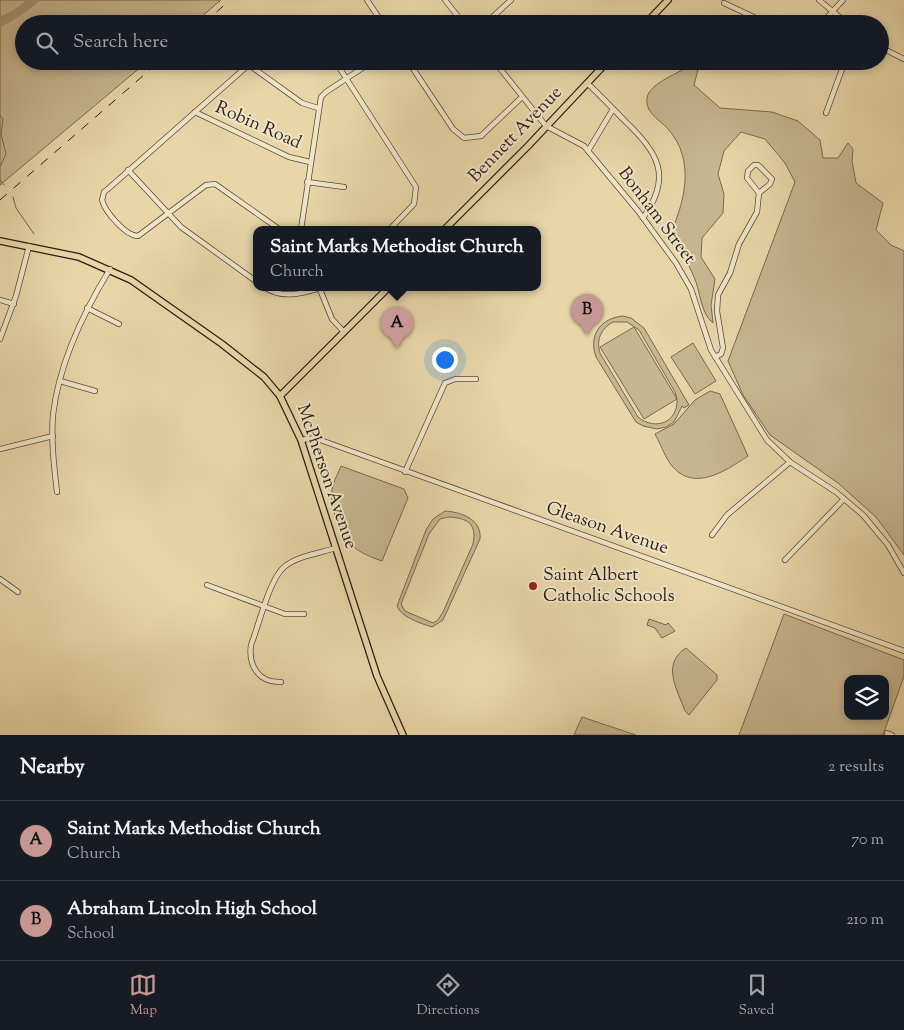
<!DOCTYPE html>
<html lang="en">
<head>
<meta charset="utf-8">
<style>
	body { margin:0; font-family:"Sorts Mill Goudy",serif; background:#20242c; color:#f1f3f6 }
	.controls { position:absolute; right:15px; bottom:15px; display:grid; overflow:hidden; border-radius:10px; box-shadow:0 2px 8px #0003 }
	.controls button { width:45px; height:45px; display:grid; place-items:center; padding:0; border:0; border-bottom:1px solid #363941; background:#171b24; color:#f1f3f6; font:25px sans-serif }
	.you { position:absolute; left:444px; top:359px; width:18px; height:18px; margin:-12px; border:4px solid #fff; border-radius:50%; background:#1a73e8; box-shadow:0 0 0 8px #1a73e833 }
	.badge { display:grid; place-items:center; width:32px; height:32px; border-radius:50%; background:#c59692; color:#111; font-size:16px; font-weight:700 }
	.pin { position:absolute; translate:-50% -41px; filter:drop-shadow(0 1px 2px #0008) }
	.pin::after { content:''; position:absolute; top:26px; width:18px; height:15px; background:inherit; clip-path:polygon(0 0,100% 0,50% 100%) }
	.popup { position:absolute; left:253px; top:226px; width:288px; height:65px; box-sizing:border-box; display:grid; place-content:center; border-radius:10px; background:#171b24; filter:drop-shadow(0 1px 4px #0005); font-size:16px; white-space:nowrap; color:#9ea1a6 }
	.popup b { font-size:19px; color:#f1f3f6 }
	.popup::after { content:''; position:absolute; left:50%; top:100%; margin-left:-10px; border:10px solid transparent; border-top-color:#171b24 }
	.list { margin:0; padding:0; list-style:none }
	h2 { display:flex; justify-content:space-between; align-items:center; height:65px; margin:0; padding:0 20px; font-size:21px }
	h2 small { font-size:16px; font-weight:400; color:#9ea1a6 }
	.list li { display:grid; grid-template-columns:32px 1fr auto; gap:15px; align-items:center; box-sizing:border-box; height:80px; padding:0 20px; border-top:1px solid #363941 }
	.list b { display:block; font-size:19px; white-space:nowrap }
	.list p { margin:0; font-size:16px; white-space:nowrap; color:#9ea1a6 }
	.list em { font-size:16px; font-style:normal; color:#9ea1a6 }
	.icon { flex:none; width:28px; height:28px; fill:none; stroke:currentColor; stroke-width:2; stroke-linecap:round; stroke-linejoin:round }
	.map { position:relative; flex:none; width:904px; height:735px; overflow:hidden }
	.search { position:absolute; background:#171b24; box-shadow:0 2px 8px #0003; left:15px; right:15px; top:15px; height:55px; display:flex; align-items:center; gap:12px; box-sizing:border-box; padding:0 18px; border-radius:28px; color:#9ea1a6; font-size:19px }
	.sheet { height:225px; background:#171b24 }
	nav { display:flex; justify-content:space-around; align-items:center; box-sizing:border-box; height:70px; border-top:1px solid #363941; background:#171b24; font-size:14px; color:#9ea1a6 }
	nav a { display:grid; justify-items:center; gap:2px }
	nav .on { color:#c59692 }
	.map>svg:first-child { display:block }
	.green { fill:#c7b68f; stroke:#786952; fill-rule:evenodd }
	.lines { fill:none; stroke-linecap:round; stroke-linejoin:round }
	.stream { stroke:#74664f; stroke-width:1 }
	.river { stroke:#a79776; stroke-width:9 }
	.minor-casing { stroke:#584a3a; stroke-width:6 }
	.major-casing { stroke:#281c15; stroke-width:8 }
	.minor { stroke:#f0e4c6; stroke-width:4.5 }
	.major { stroke:#e8d6a8; stroke-width:5.5 }
	.rail { stroke:#281c15; stroke-width:1; stroke-dasharray:9 9; stroke-linecap:butt }
	.poi-dot { fill:#8f2418; stroke:#f0e4c6; stroke-width:2 }
	.labels { text-anchor:middle; dominant-baseline:central; stroke-width:4; stroke-linejoin:round; paint-order:stroke }
	.street-label { font-size:18px; fill:#281c15; stroke:#f0e4c6 }
	.poi-label { font-size:18px; fill:#281c15; stroke:#f0e4c6; text-anchor:start }
</style>
</head>
<body>
<div class="map">
<svg width="904" height="735" viewBox="0 0 904 735">
	<rect width="100%" height="100%" fill="#e8d6a8"/>
	<filter id="stains"><feTurbulence type="fractalNoise" baseFrequency=".004" numOctaves="4"/><feColorMatrix values="0 0 0 0 .2 0 0 0 0 .09 0 0 0 0 .02 0 0 0 .5 -.17"/></filter>
	<radialGradient id="worn" r=".72"><stop offset=".6" stop-color="#630" stop-opacity="0"/><stop offset="1" stop-color="#630" stop-opacity=".3"/></radialGradient>
	<g class="green">
		<path d="M 0,0 L 221,0 L 193,24 L 24,24 L 24,61 L 148,61 L 0,185 Z"/>
		<path d="M 688,67 L 698,70 L 694,85 L 720,108 L 772,112 L 798,121 L 820,140 L 823,158 L 838,158 L 848,143 L 853,149 L 852,161 L 856,183 L 883,203 L 876,230 L 891,245 L 904,251 L 904,555 L 876,517 L 838,483 L 770,435 L 743,395 L 728,361 L 795,182 L 785,163 L 765,139 L 741,132 L 724,151 L 718,174 L 724,194 L 723,213 L 702,238 L 701,257 L 715,279 L 711,305 L 713,323 C 700,313 701,292 694,277 C 688,262 679,250 668,238 C 685,204 696,160 668,129 C 660,120 645,113 647,98 C 649,84 676,74 688,67 Z"/>
		<path d="M 623,316 L 631,318 L 644,328 L 689,405 L 684,408 L 682,406 L 674,422 L 666,427 L 657,429 L 643,426 L 636,422 L 596,357 C 588,335 601,318 623,316 ZM 613,322 L 627,322 L 639,330 L 675,392 L 677,399 L 634,327 L 600,347 L 644,419 L 677,399 C 678,423 655,431 638,417 L 600,353 C 596,339 601,329 613,322 Z"/>
		<path d="M 693,343 L 716,381 L 695,394 L 671,357 Z"/>
		<path d="M 710,391 L 720,394 L 748,456 C 724,472 691,494 669,462 C 664,454 660,443 655,434 L 674,424 L 695,400 Z"/>
		<path d="M 341,466 L 404,489 L 408,498 L 382,561 C 371,557 359,553 351,544 C 338,530 328,503 333,485 C 335,478 339,472 341,466 Z"/>
		<path d="M 445,511 C 461,512 482,519 480,539 L 443,620 L 432,627 C 420,623 402,618 397,606 L 426,530 L 433,519 ZM 449,517 C 468,518 477,524 473,544 L 443,612 L 438,620 L 433,623 L 405,611 L 401,604 L 429,534 L 440,519 Z"/>
		<path d="M 784,614 L 904,660 L 904,676 L 883,735 L 739,735 ZM 848,679 L 885,679 L 885,716 L 848,716 Z"/>
		<path d="M 649,619 L 666,625 L 668,623 L 675,631 L 662,638 L 655,628 L 647,625 Z"/>
		<path d="M 686,648 L 717,675 L 717,680 L 689,715 L 685,711 C 677,689 661,664 686,648 Z"/>
		<path d="M 582,717 L 636,735 L 574,735 Z"/>
	</g>
	<g class="lines">
		<g class="stream">
			<path d="M 0,115 L 3,119 L 1,134 L 6,154 L 0,167"/>
			<path d="M 0,180 L 4,185"/>
			<path d="M 13,197 L 16,208 L 34,234"/>
		</g>
		<path class="river" d="M 0,22 L 17,13 L 34,0"/>
		<g class="minor-casing">
			<g id="minor">
				<path d="M 367,0 L 383,24"/>
				<path d="M 445,0 L 464,24"/>
				<path d="M 819,0 L 848,24"/>
				<path d="M 724,3 L 768,24"/>
				<path d="M 298,24 L 308,24"/>
				<path d="M 485,24 L 511,0"/>
				<path d="M 821,24 L 843,0"/>
				<path d="M 880,47 L 904,59"/>
				<path d="M 253,61 L 109,188 L 104,192 L 102,200 C 105,212 126,236 138,236 L 206,185 L 215,184 L 279,229"/>
				<path d="M 335,61 L 416,187 L 414,204 L 390,229"/>
				<path d="M 408,61 L 453,129 L 464,138 L 481,136 L 522,97"/>
				<path d="M 494,61 L 546,126 L 584,146 L 638,211 L 676,263 L 691,289 L 711,350 L 767,440 L 790,462 L 836,492 L 863,515 L 888,545 L 904,573"/>
				<path d="M 249,65 L 302,103 L 318,108"/>
				<path d="M 587,83 C 600,95 612,108 625,121 C 658,153 673,176 643,218"/>
				<path d="M 195,112 L 289,157 L 310,162"/>
				<path d="M 826,113 L 845,61"/>
				<path d="M 588,151 L 613,109"/>
				<path d="M 754,165 L 758,165 L 772,179 L 770,184 L 759,193 L 747,178 L 748,171 Z"/>
				<path d="M 128,170 L 181,227 L 257,282"/>
				<path d="M 307,182 L 344,187"/>
				<path d="M 301,229 L 321,97 L 326,92 L 373,61"/>
				<path d="M 264,287 C 283,300 303,293 324,287"/>
				<path d="M 319,287 L 332,319 L 344,332"/>
				<path d="M 0,300 L 14,304"/>
				<path d="M 87,308 L 119,324"/>
				<path d="M 0,339 L 16,296 L 29,246"/>
				<path d="M 715,357 L 721,354 L 723,348 L 717,311 L 718,295 L 730,273 L 739,244 L 757,212 L 759,193"/>
				<path d="M 60,381 L 95,391"/>
				<path d="M 301,440 L 315,438 L 904,651"/>
				<path d="M 0,449 L 53,436"/>
				<path d="M 405,472 L 445,383 L 455,379 L 476,379"/>
				<path d="M 57,492 C 54,466 51,441 53,415 C 59,363 83,313 110,269"/>
				<path d="M 712,535 L 727,515 L 790,462"/>
				<path d="M 785,560 L 844,499"/>
				<path d="M 0,579 L 18,592"/>
				<path d="M 207,585 L 285,614 L 304,614"/>
				<path d="M 281,682 C 259,683 248,666 251,645 C 259,625 269,580 284,567 C 297,556 320,553 336,548"/>
				<path d="M 887,733 L 892,735"/>
			</g>
		</g>
		<g class="major-casing">
			<g id="major">
				<path d="M 645,24 L 668,0"/>
				<path d="M 445,229 L 528,146 L 608,61"/>
				<path d="M 0,241 L 79,257 L 131,280 L 222,344 L 264,377 L 280,396 L 301,440 L 377,676 L 403,735"/>
				<path d="M 280,396 L 389,287"/>
			</g>
		</g>
		<use href="#minor" class="minor"/>
		<use href="#major" class="major"/>
		<g class="rail">
			<path d="M 203,24 L 230,0"/>
			<path d="M 0,200 L 160,61"/>
		</g>
	</g>
	<circle class="poi-dot" cx="533" cy="586" r="5"/>
	<g class="labels">
		<g class="street-label">
			<text transform="translate(258 126) rotate(24)">Robin Road</text>
			<text transform="translate(516 135) rotate(-46)">Bennett Avenue</text>
			<text transform="translate(656 216) rotate(53)">Bonham Street</text>
			<text transform="translate(326 477) rotate(71)">McPherson Avenue</text>
			<text transform="translate(607 529) rotate(19)">Gleason Avenue</text>
		</g>
		<g class="poi-label">
			<text x="543" y="576">Saint Albert<tspan x="543" dy="21">Catholic Schools</tspan></text>
		</g>
	</g>
	<rect width="100%" height="100%" filter="url(#stains)"/>
	<rect width="100%" height="100%" fill="url(#worn)"/>
</svg>
<div class="controls">
<button><svg class="icon" aria-label="layers" viewBox="0 0 24 24"><path d="M12 4l9 5-9 5-9-5zM3 14l9 5 9-5"/></svg></button>
</div>
<div class="you"></div>
<div class="pin badge" style="left:397px;top:348px">A</div>
<div class="popup"><b>Saint Marks Methodist Church</b>Church</div>
<div class="pin badge" style="left:587px;top:335px">B</div>
<div class="search"><svg class="icon" aria-label="search" viewBox="0 0 24 24"><circle cx="10" cy="10" r="6"/><path d="M15 15l6 6"/></svg>Search here</div>
</div>
<section class="sheet">
<h2>Nearby<small>2 results</small></h2>
<ul class="list">
<li><span class="badge">A</span><div><b>Saint Marks Methodist Church</b><p>Church</p></div><em>70 m</em></li>
<li><span class="badge">B</span><div><b>Abraham Lincoln High School</b><p>School</p></div><em>210 m</em></li>
</ul>
</section>
<nav>
<a class="on"><svg class="icon" aria-label="map" viewBox="0 0 24 24"><path d="M3 6l6-2 6 2 6-2v14l-6 2-6-2-6 2zM9 4v14M15 6v14"/></svg>Map</a>
<a><svg class="icon" aria-label="directions" viewBox="0 0 24 24"><path d="M12 3l9 9-9 9-9-9zM9 14v-3h6M13 9l2 2-2 2"/></svg>Directions</a>
<a><svg class="icon" aria-label="saved" viewBox="0 0 24 24"><path d="M7 4h10v16l-5-4-5 4z"/></svg>Saved</a>
</nav>
</body>
</html>
